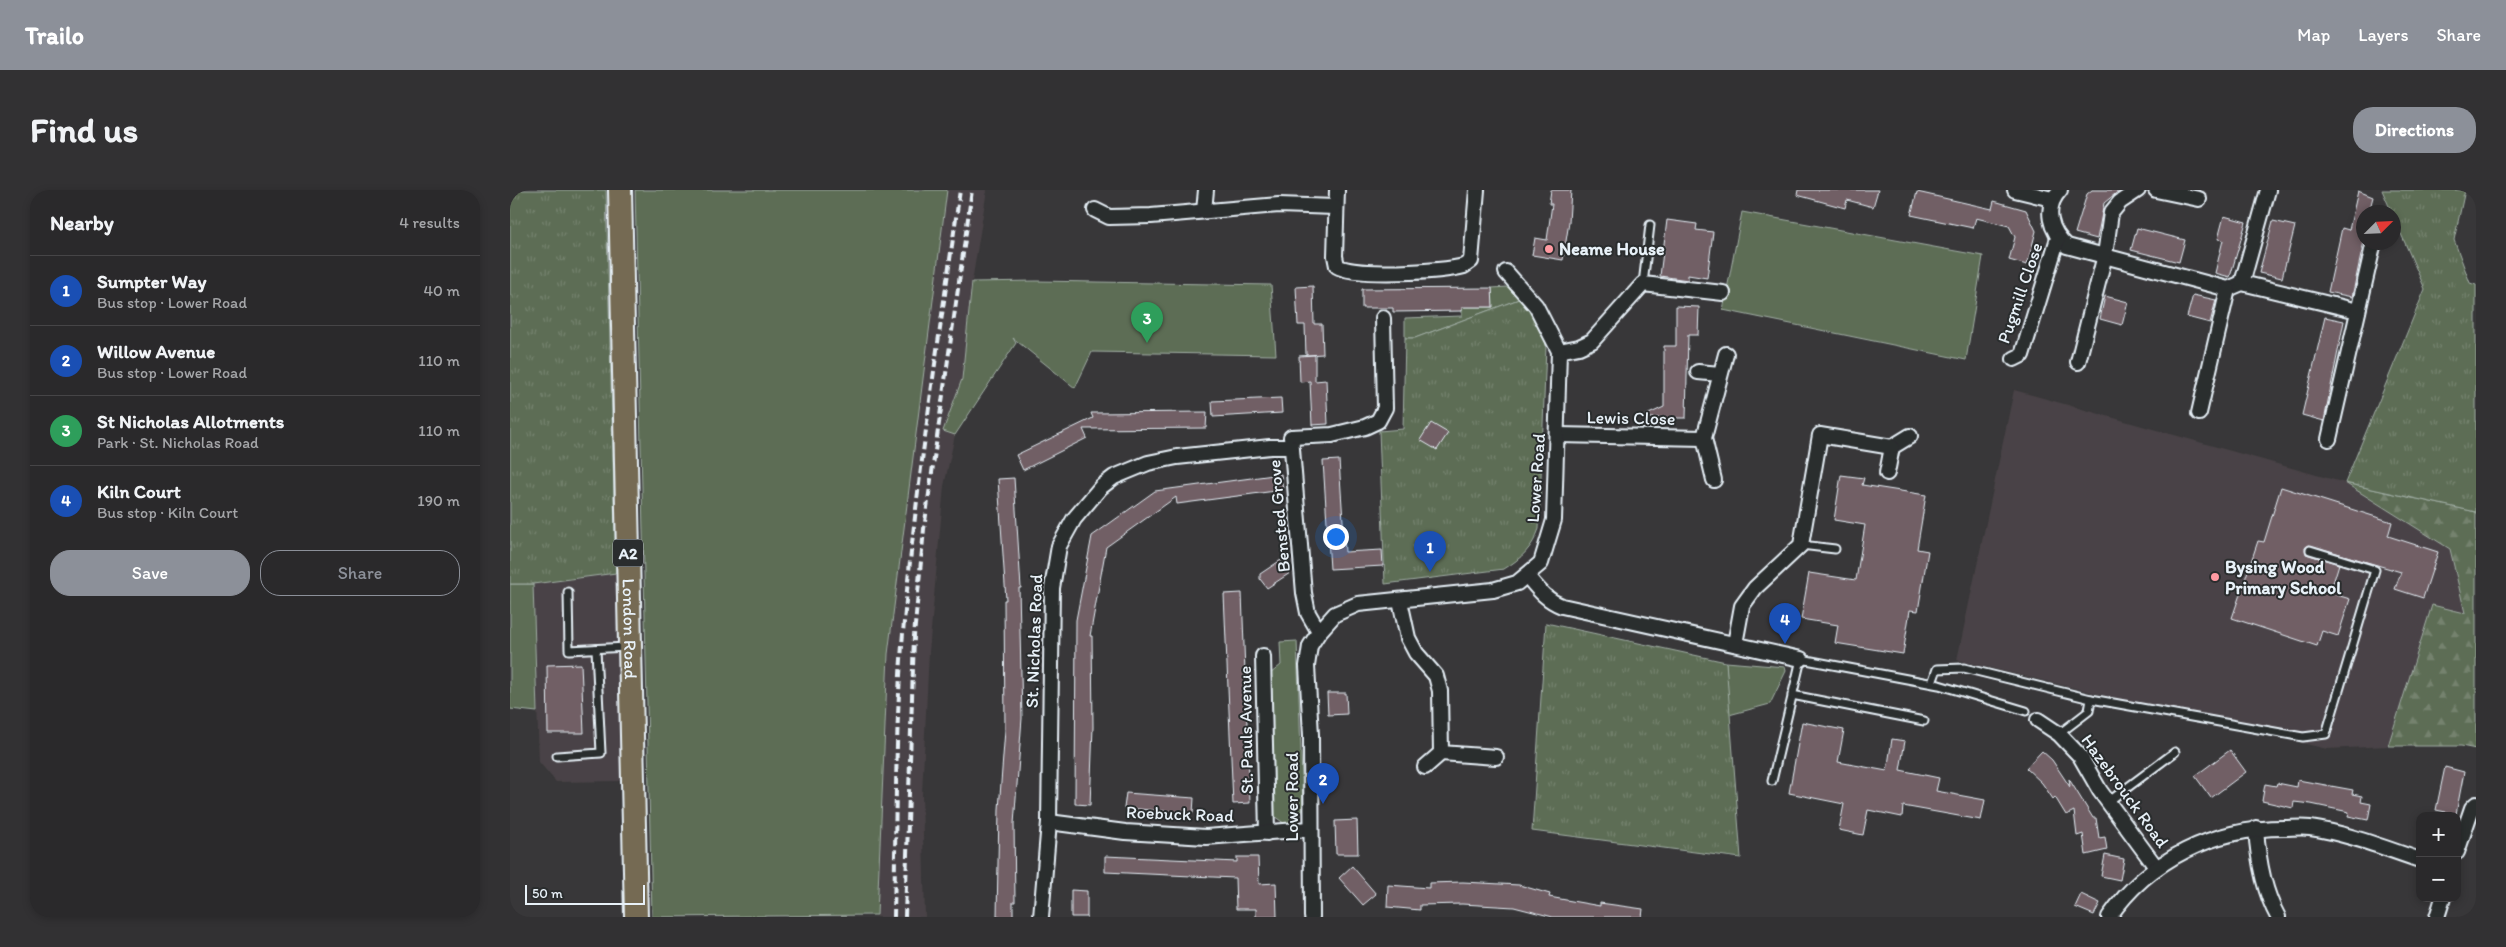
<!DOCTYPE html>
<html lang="en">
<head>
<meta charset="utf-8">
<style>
	body { margin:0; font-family:Itim,sans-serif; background:#323133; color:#f1f3f6 }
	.controls { position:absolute; right:15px; bottom:15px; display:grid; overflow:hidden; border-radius:10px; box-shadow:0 2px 8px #0003 }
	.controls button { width:45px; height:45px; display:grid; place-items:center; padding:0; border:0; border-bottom:1px solid #464547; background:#2a292b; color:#f1f3f6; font:25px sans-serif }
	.compass { position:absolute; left:1846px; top:15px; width:45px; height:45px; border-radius:50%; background:#2a292b; box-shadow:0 2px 8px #0003; rotate:66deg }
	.scale { position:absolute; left:15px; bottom:12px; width:120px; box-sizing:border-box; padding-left:5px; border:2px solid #e8f1f8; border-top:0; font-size:14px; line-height:18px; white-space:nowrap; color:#e8f1f8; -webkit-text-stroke:4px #2a2d2e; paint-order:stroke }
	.you { position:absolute; left:825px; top:346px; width:18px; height:18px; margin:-12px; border:4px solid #fff; border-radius:50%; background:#1a73e8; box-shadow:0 0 0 8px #1a73e833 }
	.badge { display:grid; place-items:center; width:32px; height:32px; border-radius:50%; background:#8c9099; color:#fff; font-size:16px; font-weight:700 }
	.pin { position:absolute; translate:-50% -41px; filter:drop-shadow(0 1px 2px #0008) }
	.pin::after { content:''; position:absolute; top:26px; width:18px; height:15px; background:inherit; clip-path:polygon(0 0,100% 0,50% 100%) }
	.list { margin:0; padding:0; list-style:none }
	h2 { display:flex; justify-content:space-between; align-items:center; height:65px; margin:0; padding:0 20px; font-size:21px }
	h2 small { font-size:16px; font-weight:400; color:#a5a6a9 }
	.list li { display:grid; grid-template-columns:32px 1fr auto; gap:15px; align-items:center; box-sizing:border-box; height:70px; padding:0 20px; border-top:1px solid #464547 }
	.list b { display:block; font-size:19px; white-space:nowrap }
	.list p { margin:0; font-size:16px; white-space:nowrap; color:#a5a6a9 }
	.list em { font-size:16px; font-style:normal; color:#a5a6a9 }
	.actions { display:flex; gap:10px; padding:15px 20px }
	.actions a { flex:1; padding:11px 0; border:1px solid #8c9099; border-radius:20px; text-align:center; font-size:18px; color:#8c9099 }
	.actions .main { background:#8c9099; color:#fff }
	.map { position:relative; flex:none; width:1966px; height:727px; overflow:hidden; border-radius:20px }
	header { display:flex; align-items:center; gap:30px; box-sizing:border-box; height:70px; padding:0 25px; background:#8c9099; color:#fff }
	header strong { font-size:24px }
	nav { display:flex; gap:28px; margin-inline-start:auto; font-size:18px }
	.intro { display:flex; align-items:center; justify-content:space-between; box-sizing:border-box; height:120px; padding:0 30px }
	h1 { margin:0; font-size:35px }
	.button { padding:12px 22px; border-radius:20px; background:#8c9099; color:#fff; font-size:18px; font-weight:700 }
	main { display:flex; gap:30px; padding:0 30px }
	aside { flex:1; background:#2a292b; border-radius:20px; box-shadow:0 2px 8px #0003 }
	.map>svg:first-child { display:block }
	.built { fill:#494346 }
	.green { fill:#5d6d55; stroke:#a2afa6 }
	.forest { fill:url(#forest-firs); stroke:#a2afa6 }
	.park { fill:url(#park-tufts); stroke:#a2afa6 }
	.building { fill:#715e65; stroke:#e8f1f8 }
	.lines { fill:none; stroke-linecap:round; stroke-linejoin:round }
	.lane-casing { stroke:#e8f1f8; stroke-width:11 }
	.street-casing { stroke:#e8f1f8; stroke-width:18 }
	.primary-casing { stroke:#e8f1f8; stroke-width:26 }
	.lane { stroke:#2a2d2e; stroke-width:7 }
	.street { stroke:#2a2d2e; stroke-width:14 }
	.primary { stroke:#756b52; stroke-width:22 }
	.rail { stroke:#e8f1f8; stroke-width:4; stroke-dasharray:8 4; stroke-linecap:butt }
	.poi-dot { fill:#ff9aa2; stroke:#2a2d2e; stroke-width:2 }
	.labels { text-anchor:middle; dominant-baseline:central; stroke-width:4; stroke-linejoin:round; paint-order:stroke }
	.shield { fill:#2a2d2e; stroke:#afb6bb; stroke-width:1 }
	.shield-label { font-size:16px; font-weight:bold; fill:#e8f1f8 }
	.poi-label { font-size:18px; font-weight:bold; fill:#e8f1f8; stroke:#2a2d2e; text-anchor:start }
	.street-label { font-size:18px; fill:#e8f1f8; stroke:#2a2d2e }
</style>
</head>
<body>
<header>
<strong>Trailo</strong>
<nav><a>Map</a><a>Layers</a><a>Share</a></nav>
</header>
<div class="intro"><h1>Find us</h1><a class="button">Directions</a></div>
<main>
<aside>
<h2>Nearby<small>4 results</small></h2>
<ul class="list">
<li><span class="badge" style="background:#1a4fb4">1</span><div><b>Sumpter Way</b><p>Bus stop · Lower Road</p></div><em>40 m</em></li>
<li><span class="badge" style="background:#1a4fb4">2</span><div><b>Willow Avenue</b><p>Bus stop · Lower Road</p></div><em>110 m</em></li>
<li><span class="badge" style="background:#2e9e5b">3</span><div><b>St Nicholas Allotments</b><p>Park · St. Nicholas Road</p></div><em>110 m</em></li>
<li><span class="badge" style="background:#1a4fb4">4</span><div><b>Kiln Court</b><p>Bus stop · Kiln Court</p></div><em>190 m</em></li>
</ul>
<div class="actions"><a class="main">Save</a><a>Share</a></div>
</aside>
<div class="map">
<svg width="1966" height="727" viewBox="0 0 1966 727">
	<defs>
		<pattern id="forest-firs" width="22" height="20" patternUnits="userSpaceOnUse" patternTransform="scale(1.25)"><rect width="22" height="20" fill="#5d6d55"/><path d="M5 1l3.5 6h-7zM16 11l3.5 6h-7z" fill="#74826e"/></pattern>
		<pattern id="park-tufts" width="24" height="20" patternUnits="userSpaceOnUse" patternTransform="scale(1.25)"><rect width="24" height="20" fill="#5d6d55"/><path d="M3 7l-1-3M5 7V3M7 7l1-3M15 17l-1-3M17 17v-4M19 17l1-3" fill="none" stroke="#74826e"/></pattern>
	</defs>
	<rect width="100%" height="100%" fill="#383739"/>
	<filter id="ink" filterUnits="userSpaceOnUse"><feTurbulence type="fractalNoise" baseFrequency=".02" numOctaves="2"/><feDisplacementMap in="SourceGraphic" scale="10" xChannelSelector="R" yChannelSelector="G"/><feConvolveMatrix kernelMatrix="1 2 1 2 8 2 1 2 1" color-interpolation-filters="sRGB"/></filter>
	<g filter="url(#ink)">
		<g class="built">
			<path d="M 437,0 L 477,0 L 462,92 L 452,189 L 434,241 L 445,245 L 434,296 L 419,462 L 412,604 L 415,727 L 367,727 L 378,464 Z"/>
			<path d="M 1504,200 L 1835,293 L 1940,359 L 1955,423 L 1922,415 L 1878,556 L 1817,559 L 1447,470 Z"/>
			<path d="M 106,383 L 111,591 L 46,592 L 29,572 L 23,394 Z"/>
		</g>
		<g class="green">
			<path d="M 125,0 L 437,0 L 378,464 L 367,725 L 142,727 Z"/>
			<path d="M 1232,22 L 1473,66 L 1456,170 L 1213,120 Z"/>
			<path d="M 527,91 L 761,95 L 766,165 L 582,162 L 565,198 L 503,148 L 506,153 L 445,245 L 433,241 L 452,189 L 462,92 Z"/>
			<path d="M 998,97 L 1009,109 L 905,148 L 895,148 L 895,128 L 952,126 L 952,117 L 982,117 L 982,98 Z"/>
			<path d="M 0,394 L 23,394 L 27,522 L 0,519 Z"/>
			<path d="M 787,451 L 793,619 L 786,631 L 775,634 L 764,626 L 760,484 L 771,475 L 770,452 Z"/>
			<path d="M 1216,472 L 1275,477 L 1276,481 L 1260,514 L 1219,525 Z"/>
		</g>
		<path class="forest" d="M 1835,293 L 1966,322 L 1966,559 L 1951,556 L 1878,556 L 1922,415 L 1955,423 L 1940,359 Z"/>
		<g class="park">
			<path d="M 0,0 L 96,0 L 106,383 L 23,394 L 0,394 Z"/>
			<path d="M 1872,0 L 1955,0 L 1944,50 L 1960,93 L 1966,95 L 1966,322 L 1835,293 L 1915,99 Z"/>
			<path d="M 1009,109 C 1024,120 1034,137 1036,156 L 1029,339 C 1022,358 1012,368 994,379 L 875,394 L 869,241 L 893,239 L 895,148 L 905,148 Z"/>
			<path d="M 1036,433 L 1216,472 L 1231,668 L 1022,641 Z"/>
		</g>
		<g class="building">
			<path d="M 1041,0 L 1061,0 L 1059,32 L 1053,70 L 1022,65 L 1025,48 L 1037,50 L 1042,14 L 1039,14 Z"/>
			<path d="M 1288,0 L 1368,0 L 1363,17 L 1337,10 L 1335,18 L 1287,5 Z"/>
			<path d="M 1582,0 L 1610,0 L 1594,13 L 1587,49 L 1565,43 L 1577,4 Z"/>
			<path d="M 1848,1 L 1863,7 L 1859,22 L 1854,22 L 1854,51 L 1842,107 L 1818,102 L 1832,38 L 1839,40 Z"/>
			<path d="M 1407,2 L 1482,19 L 1484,11 L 1516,20 L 1526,41 L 1517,75 L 1499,70 L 1505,47 L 1499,36 L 1466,28 L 1463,38 L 1401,25 Z"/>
			<path d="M 1714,26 L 1736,32 L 1720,87 L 1705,83 L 1713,50 L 1708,49 Z"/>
			<path d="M 1157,30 L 1187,34 L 1186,40 L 1203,42 L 1197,88 L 1178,85 L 1178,90 L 1150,86 Z"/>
			<path d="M 1763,31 L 1785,36 L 1772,88 L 1749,83 Z"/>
			<path d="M 1627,38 L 1675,50 L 1669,72 L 1621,60 Z"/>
			<path d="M 803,96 L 804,134 L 812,134 L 813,164 L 796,165 L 795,135 L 788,135 L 786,97 Z"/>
			<path d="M 982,98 L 983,117 L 952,117 L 952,121 L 883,122 L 883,118 L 852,118 L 852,99 Z"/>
			<path d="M 1683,105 L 1706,110 L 1700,133 L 1677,127 Z"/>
			<path d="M 1595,106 L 1618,112 L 1612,135 L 1590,129 Z"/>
			<path d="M 1166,116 L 1189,117 L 1188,145 L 1178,145 L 1176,228 L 1130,228 L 1154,217 L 1154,156 L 1166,156 Z"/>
			<path d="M 1815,127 L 1834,131 L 1814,231 L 1792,225 Z"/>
			<path d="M 805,165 L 805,191 L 816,190 L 818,234 L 802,235 L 800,191 L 790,192 L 789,166 Z"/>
			<path d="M 771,208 L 772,223 L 703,227 L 702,211 Z"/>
			<path d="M 697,222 L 696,238 L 573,239 L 577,248 L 513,280 L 506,265 L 583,228 L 581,223 Z"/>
			<path d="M 921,233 L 938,243 L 927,260 L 910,250 Z"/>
			<path d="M 829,270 L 835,362 L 872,360 L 873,376 L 820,379 L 813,271 Z"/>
			<path d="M 771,284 L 773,300 L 667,314 L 666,307 L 596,357 L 580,446 L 582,446 L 583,537 L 580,615 L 565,614 L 566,430 L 582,346 L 645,301 Z"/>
			<path d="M 1331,285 L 1354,288 L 1352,295 L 1416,305 L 1407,359 L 1418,361 L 1408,421 L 1400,420 L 1393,464 L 1325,453 L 1328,435 L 1291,429 L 1299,383 L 1346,390 L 1355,335 L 1324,330 Z"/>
			<path d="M 504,288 L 511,398 L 509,398 L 512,528 L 504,634 L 505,712 L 503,712 L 503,727 L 487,727 L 489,619 L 495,540 L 494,410 L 496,410 L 488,289 Z"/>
			<path d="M 1771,297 L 1882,332 L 1878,346 L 1928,362 L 1913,408 L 1885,399 L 1891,382 L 1799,355 L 1795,358 L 1796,364 L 1829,374 L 1820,403 L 1840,409 L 1828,446 L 1812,441 L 1807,456 L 1722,428 L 1748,351 L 1754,352 Z"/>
			<path d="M 771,370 L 780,383 L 757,398 L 750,389 L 750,384 Z"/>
			<path d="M 732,403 L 740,613 L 723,614 L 714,404 Z"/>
			<path d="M 71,474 L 74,543 L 38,543 L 37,475 Z"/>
			<path d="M 817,503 L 836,503 L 837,524 L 818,525 Z"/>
			<path d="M 1292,532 L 1334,540 L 1328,572 L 1377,581 L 1382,549 L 1395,551 L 1390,580 L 1429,588 L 1426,601 L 1475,610 L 1471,630 L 1393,616 L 1392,627 L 1358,620 L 1353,645 L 1329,640 L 1334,614 L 1279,603 Z"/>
			<path d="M 1720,560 L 1736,582 L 1701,608 L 1685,586 Z"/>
			<path d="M 1532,561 L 1542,570 L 1560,597 L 1559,589 L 1583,628 L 1586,628 L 1589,648 L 1595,647 L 1597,660 L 1576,665 L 1573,644 L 1567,646 L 1564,621 L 1556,625 L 1545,607 L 1543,609 L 1532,593 L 1516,578 Z"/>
			<path d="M 1935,577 L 1954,582 L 1946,624 L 1926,620 Z"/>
			<path d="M 1788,590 L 1843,600 L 1842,604 L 1852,606 L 1851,612 L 1861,614 L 1858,630 L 1838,626 L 1839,622 L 1801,614 L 1784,612 L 1783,618 L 1752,611 L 1755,594 L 1766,596 L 1767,593 L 1787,597 Z"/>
			<path d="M 616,603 L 684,608 L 683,623 L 614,618 Z"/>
			<path d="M 847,630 L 848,664 L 826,664 L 825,631 Z"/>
			<path d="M 1595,665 L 1614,669 L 1610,690 L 1591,686 Z"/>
			<path d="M 595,666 L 727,672 L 727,667 L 748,667 L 749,694 L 766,693 L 767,727 L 746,727 L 746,719 L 726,719 L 725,688 L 595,682 Z"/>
			<path d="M 842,676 L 866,704 L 853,715 L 829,688 Z"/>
			<path d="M 953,692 L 1009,695 L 1040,704 L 1039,707 L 1090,716 L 1090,713 L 1133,719 L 1132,727 L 1043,727 L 1004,717 L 952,714 L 910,715 L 910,720 L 877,717 L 878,695 L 919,698 L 919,693 Z"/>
			<path d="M 561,700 L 577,701 L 577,727 L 561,727 Z"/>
			<path d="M 1571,704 L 1590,713 L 1584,725 L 1565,717 Z"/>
		</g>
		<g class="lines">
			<g class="lane-casing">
				<g id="lane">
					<path d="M 1133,94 L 1140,35"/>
					<path d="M 1291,355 L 1325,359"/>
					<path d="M 58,402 L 59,460 L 117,457"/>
					<path d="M 1422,493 L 1427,479 L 1454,478 L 1581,509 L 1793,547 L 1816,544 L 1865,380 L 1800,360"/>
					<path d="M 1282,505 L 1414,531"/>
					<path d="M 1549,544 L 1579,521 L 1581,509"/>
					<path d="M 47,566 L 91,563 L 86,459"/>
					<path d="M 1262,591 L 1291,469 L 1429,495 L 1516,521"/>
					<path d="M 1598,612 L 1665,562"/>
				</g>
			</g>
			<g class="street-casing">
				<g id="street">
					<path d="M 827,0 L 825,66 L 827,76 C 844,87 933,82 954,76 L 961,71 L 967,0"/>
					<path d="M 1505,0 L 1542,9"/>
					<path d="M 1550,0 C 1533,18 1540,41 1557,56 L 1718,99 L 1732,93 L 1848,121"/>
					<path d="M 1646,0 L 1689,9"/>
					<path d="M 585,20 L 599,27 L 641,26 L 769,15 L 825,17"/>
					<path d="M 694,21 L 696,0"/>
					<path d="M 1732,93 L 1758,0"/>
					<path d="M 1049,161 L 1069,157 L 1082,151 L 1133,94 L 1213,103"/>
					<path d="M 1504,169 L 1512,165 L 1548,48"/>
					<path d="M 1568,172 L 1595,65 L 1601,23 L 1610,12 L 1628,0"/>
					<path d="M 1188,182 L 1210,184"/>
					<path d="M 1689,223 L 1718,99"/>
					<path d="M 1048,245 L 1194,248"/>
					<path d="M 1819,249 L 1864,52"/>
					<path d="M 1377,283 L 1382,257 L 1400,246"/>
					<path d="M 1204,290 L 1194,248 L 1216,164"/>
					<path d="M 1017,386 C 1028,399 1036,410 1052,416 L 1291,469"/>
					<path d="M 890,411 L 898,448 L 906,463 L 926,486 L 930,501 L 931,563 L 986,567"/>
					<path d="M 809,442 L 798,423 L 794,403 L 781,247 L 822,245 L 855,237 L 868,231 L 875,218 L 873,128"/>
					<path d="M 1225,454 L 1232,416 L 1245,398 L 1291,355 L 1310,245 L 1382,257"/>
					<path d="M 753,466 L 757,643"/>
					<path d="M 1528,530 L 1549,544 L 1570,566 L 1590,601 L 1646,677"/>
					<path d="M 915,577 L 931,563"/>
					<path d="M 539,632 L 615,642 L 696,647 L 800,639"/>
					<path d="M 1746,638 C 1748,669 1753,700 1768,727"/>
					<path d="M 1947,662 L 1962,618 L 1966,614"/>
					<path d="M 531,727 L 539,632 L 542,398 L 549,356 L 564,329 L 591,297 L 604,287 L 638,273 L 667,267 L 760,257 L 781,257"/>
					<path d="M 802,727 L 801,545 L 797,476 L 800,456 L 809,442 L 825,424 L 848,414 L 983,400 L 1007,393 L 1031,373 L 1044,330 L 1049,161 L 1026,116 L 996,82"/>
					<path d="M 1599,727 C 1639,669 1704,638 1774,638 C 1782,638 1792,637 1800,638 C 1837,643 1874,658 1910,670"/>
					<path d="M 1927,727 L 1933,708"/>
				</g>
			</g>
			<g class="primary-casing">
				<g id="primary">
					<path id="s1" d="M 110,0 L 126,727"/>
				</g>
			</g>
			<use href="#lane" class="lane"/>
			<use href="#street" class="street"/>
			<use href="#primary" class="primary"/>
			<g class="rail">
				<path d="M 384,727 C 386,633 385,537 393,443 C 406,295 429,147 450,0"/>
				<path d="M 395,727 L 404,446 L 414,339 L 462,0"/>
			</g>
		</g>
	</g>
	<g class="poi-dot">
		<circle cx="1039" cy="59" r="5"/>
		<circle cx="1705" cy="387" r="5"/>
	</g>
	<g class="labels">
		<rect class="shield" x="103" y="349.5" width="30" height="27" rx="4"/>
		<g class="shield-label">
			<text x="118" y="363">A2</text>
		</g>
		<g class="poi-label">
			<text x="1049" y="59">Neame House</text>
			<text x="1715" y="377">Bysing Wood<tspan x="1715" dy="21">Primary School</tspan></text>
		</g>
		<g class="street-label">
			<text transform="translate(1510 103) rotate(-71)">Pugmill Close</text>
			<text transform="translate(1121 228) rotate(1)">Lewis Close</text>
			<text transform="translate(1026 288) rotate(-86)">Lower Road</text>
			<text transform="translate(769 326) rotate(-95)">Bensted Grove</text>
			<text stroke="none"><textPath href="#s1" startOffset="439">London Road</textPath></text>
			<text transform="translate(524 451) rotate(-88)">St. Nicholas Road</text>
			<text transform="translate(736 540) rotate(-91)">St. Pauls Avenue</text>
			<text transform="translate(1615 601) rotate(54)">Hazebrouck Road</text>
			<text transform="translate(782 607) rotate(-90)">Lower Road</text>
			<text transform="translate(670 624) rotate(2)">Roebuck Road</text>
		</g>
	</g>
</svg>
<div class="controls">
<button>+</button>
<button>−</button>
</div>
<svg class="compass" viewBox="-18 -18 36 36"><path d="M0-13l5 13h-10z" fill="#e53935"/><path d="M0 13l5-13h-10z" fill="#a5a6a9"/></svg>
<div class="scale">50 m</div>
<div class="you"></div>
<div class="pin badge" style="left:920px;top:382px;background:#1a4fb4">1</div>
<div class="pin badge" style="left:813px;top:614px;background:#1a4fb4">2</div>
<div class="pin badge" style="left:637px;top:153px;background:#2e9e5b">3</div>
<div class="pin badge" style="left:1275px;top:454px;background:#1a4fb4">4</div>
</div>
</main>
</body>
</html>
